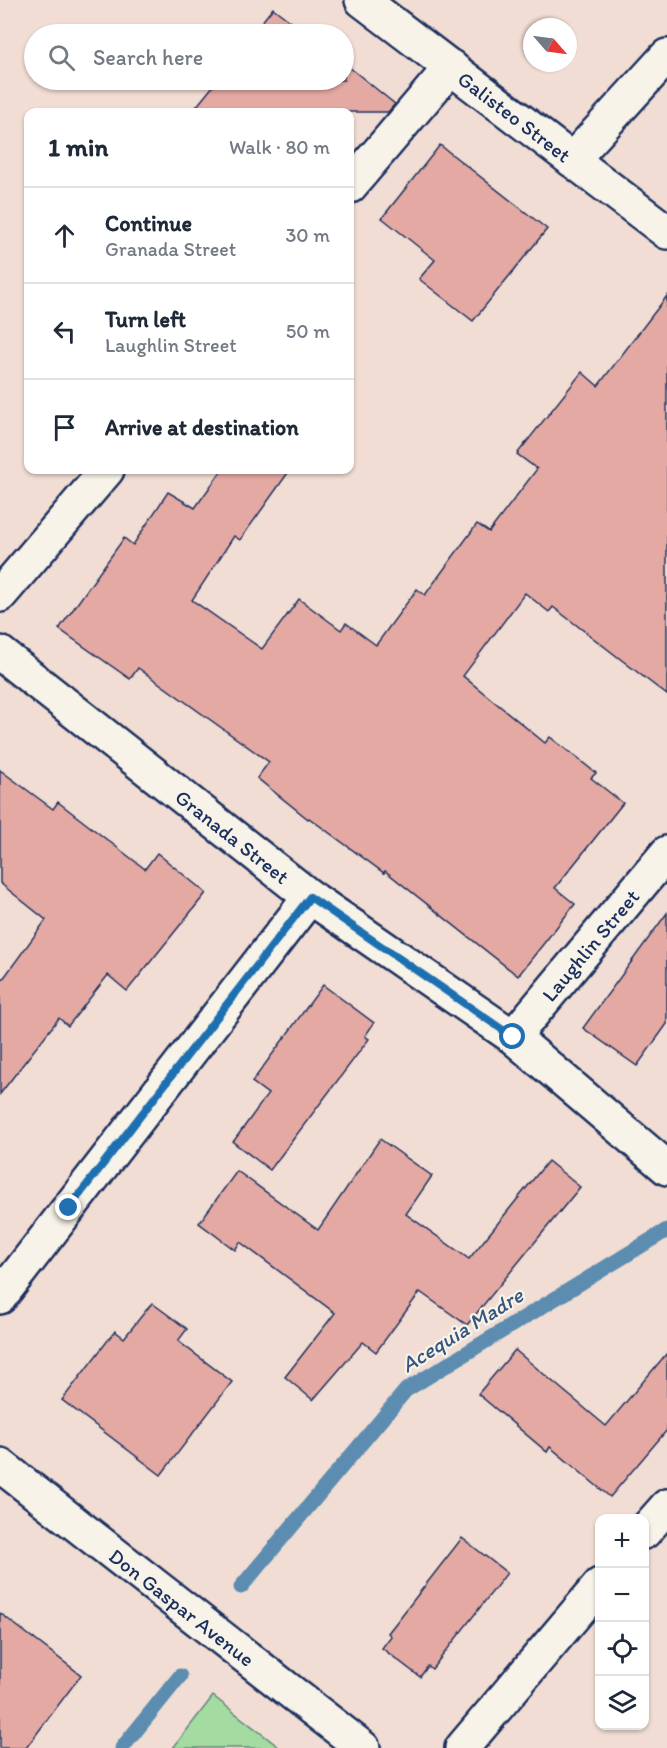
<!DOCTYPE html>
<html lang="en">
<head>
<meta charset="utf-8">
<style>
	body { margin:0; font-family:Itim,sans-serif; background:#f6f6f7; color:#1f2937 }
	.controls { position:absolute; right:18px; bottom:18px; display:grid; overflow:hidden; border-radius:12px; box-shadow:0 2px 4px #0004 }
	.controls button { width:54px; height:54px; display:grid; place-items:center; padding:0; border:0; border-bottom:2px solid #e0e1e3; background:#fff; color:#1f2937; font:30px sans-serif }
	.compass { position:absolute; left:523px; top:18px; width:54px; height:54px; border-radius:50%; background:#fff; box-shadow:0 2px 4px #0004; rotate:118deg }
	.stop { position:absolute; width:18px; height:18px; margin:-14px; border:4px solid #1f6fb2; border-radius:50%; background:#fff }
	.stop.end { background:#1f6fb2; border-color:#fff; box-shadow:0 2px 6px #0008 }
	.list { margin:0; padding:0; list-style:none }
	h2 { display:flex; justify-content:space-between; align-items:center; height:78px; margin:0; padding:0 24px; font-size:26px }
	h2 small { font-size:20px; font-weight:400; color:#747a83 }
	.list li { display:grid; grid-template-columns:39px 1fr auto; gap:18px; align-items:center; box-sizing:border-box; height:96px; padding:0 24px; border-top:2px solid #e0e1e3 }
	.list b { display:block; font-size:22px; white-space:nowrap }
	.list p { margin:0; font-size:20px; white-space:nowrap; color:#747a83 }
	.list em { font-size:20px; font-style:normal; color:#747a83 }
	.icon { flex:none; width:33px; height:33px; fill:none; stroke:currentColor; stroke-width:2; stroke-linecap:round; stroke-linejoin:round }
	.map { position:relative; flex:none; width:667px; height:1748px; overflow:hidden }
	.search { position:absolute; background:#fff; box-shadow:0 2px 4px #0004; left:24px; top:24px; width:330px; height:66px; display:flex; align-items:center; gap:15px; box-sizing:border-box; padding:0 21px; border-radius:33px; color:#747a83; font-size:22px }
	.panel { position:absolute; background:#fff; box-shadow:0 2px 4px #0004; left:24px; top:108px; width:330px; height:366px; border-radius:12px }
	.map>svg:first-child { display:block }
	.green { fill:#a3dba0; stroke:#5f857f; stroke-width:1.5 }
	.lines { fill:none; stroke-linecap:round; stroke-linejoin:round }
	.stream { stroke:#5c8db1; stroke-width:15 }
	.building { fill:#e4a9a3; stroke:#1b2f5e; stroke-width:1.5 }
	.street-casing { stroke:#1b2f5e; stroke-width:38 }
	.secondary-casing { stroke:#1b2f5e; stroke-width:38 }
	.street { stroke:#f7f3e8; stroke-width:33 }
	.secondary { stroke:#f7f3e8; stroke-width:33 }
	.route { stroke:#1f6fb2; stroke-width:8 }
	.labels { text-anchor:middle; dominant-baseline:central; stroke-width:4.5; stroke-linejoin:round; paint-order:stroke }
	.street-label { font-size:21px; fill:#1b2f5e; stroke:#f7f3e8 }
	.water-label { font-size:22px; font-style:italic; fill:#365681; stroke:#f7f3e8 }
</style>
</head>
<body>
<div class="map">
<svg width="667" height="1748" viewBox="0 0 667 1748">
	<rect width="100%" height="100%" fill="#f1ddd3"/>
	<filter id="ink" filterUnits="userSpaceOnUse"><feTurbulence type="fractalNoise" baseFrequency=".0167" numOctaves="2"/><feDisplacementMap in="SourceGraphic" scale="12" xChannelSelector="R" yChannelSelector="G"/><feConvolveMatrix kernelMatrix="1 2 1 2 8 2 1 2 1" color-interpolation-filters="sRGB"/></filter>
	<g filter="url(#ink)">
		<path class="green" d="M 213,1696 L 280,1748 L 173,1748 Z"/>
		<g class="lines">
			<g class="stream">
				<path d="M 241,1587 L 406,1390 L 667,1230"/>
				<path d="M 122,1748 L 180,1676"/>
			</g>
		</g>
		<g class="building">
			<path d="M 273,8 L 307,34 L 252,34 Z"/>
			<path d="M 344,63 L 395,104 L 388,112 L 192,112 L 218,80 L 344,80 Z"/>
			<path d="M 440,145 L 547,229 L 473,321 L 419,279 L 435,260 L 382,218 Z"/>
			<path d="M 667,296 L 667,695 L 553,607 L 549,612 L 525,593 L 463,676 L 545,743 L 550,737 L 596,773 L 591,778 L 623,803 L 555,888 L 575,904 L 518,976 L 385,871 L 384,873 L 309,818 L 308,819 L 257,778 L 269,762 L 138,668 L 130,679 L 59,629 L 124,538 L 133,545 L 168,492 L 195,508 L 222,470 L 290,470 L 240,540 L 234,536 L 192,600 L 262,649 L 299,599 L 341,630 L 346,623 L 376,645 L 417,589 L 425,595 L 477,524 L 489,532 L 537,469 L 517,454 L 582,372 L 598,386 Z"/>
			<path d="M 0,770 L 53,809 L 58,802 L 145,869 L 157,853 L 206,893 L 127,991 L 108,975 L 68,1026 L 59,1018 L 0,1094 L 0,983 L 46,920 L 0,883 Z"/>
			<path d="M 667,913 L 667,1024 L 637,1066 L 583,1028 Z"/>
			<path d="M 323,985 L 374,1023 L 365,1036 L 369,1039 L 270,1170 L 233,1142 L 268,1094 L 252,1082 Z"/>
			<path d="M 380,1139 L 432,1176 L 406,1214 L 469,1259 L 548,1161 L 580,1187 L 467,1325 L 420,1292 L 376,1352 L 363,1342 L 313,1400 L 285,1377 L 335,1313 L 240,1242 L 235,1250 L 199,1223 L 237,1171 L 318,1230 Z"/>
			<path d="M 152,1303 L 187,1329 L 178,1341 L 232,1382 L 161,1475 L 62,1400 L 115,1331 L 124,1338 Z"/>
			<path d="M 515,1350 L 606,1426 L 667,1353 L 667,1430 L 610,1497 L 550,1447 L 547,1452 L 478,1394 Z"/>
			<path d="M 462,1538 L 507,1573 L 432,1669 L 428,1666 L 420,1677 L 382,1648 L 391,1636 L 388,1633 Z"/>
			<path d="M 0,1613 L 81,1675 L 26,1748 L 0,1748 Z"/>
		</g>
		<g class="lines">
			<g class="street-casing">
				<g id="street">
					<path d="M 572,160 L 667,56"/>
					<path d="M 350,186 L 451,67"/>
					<path d="M 0,595 L 107,470"/>
					<path id="s1" d="M 0,653 L 310,897 L 513,1037 L 667,1168"/>
					<path id="s2" d="M 513,1037 L 667,853"/>
					<path d="M 0,1297 L 310,897"/>
					<path d="M 644,1532 L 667,1506"/>
					<path d="M 462,1748 L 600,1585"/>
				</g>
			</g>
			<g class="secondary-casing">
				<g id="secondary">
					<path id="s3" d="M 362,0 L 667,232"/>
					<path id="s4" d="M 0,1465 L 363,1748"/>
				</g>
			</g>
			<use href="#street" class="street"/>
			<use href="#secondary" class="secondary"/>
		</g>
	</g>
	<g class="lines" filter="url(#ink)">
		<path class="route" d="M 69,1208 L 310,897 L 513,1037"/>
	</g>
	<g class="labels">
		<g class="street-label">
			<text stroke="none"><textPath href="#s3" startOffset="192">Galisteo Street</textPath></text>
			<text stroke="none"><textPath href="#s1" startOffset="296">Granada Street</textPath></text>
			<text stroke="none"><textPath href="#s2" startOffset="120">Laughlin Street</textPath></text>
			<text stroke="none"><textPath href="#s4" startOffset="231">Don Gaspar Avenue</textPath></text>
		</g>
		<g class="water-label">
			<text transform="translate(462 1330) rotate(-32)">Acequia Madre</text>
		</g>
	</g>
</svg>
<div class="controls">
<button>+</button>
<button>−</button>
<button><svg class="icon" aria-label="locate" viewBox="0 0 24 24"><circle cx="12" cy="12" r="6"/><path d="M12 2v4M12 18v4M2 12h4M18 12h4"/></svg></button>
<button><svg class="icon" aria-label="layers" viewBox="0 0 24 24"><path d="M12 4l9 5-9 5-9-5zM3 14l9 5 9-5"/></svg></button>
</div>
<svg class="compass" viewBox="-18 -18 36 36"><path d="M0-13l5 13h-10z" fill="#e53935"/><path d="M0 13l5-13h-10z" fill="#747a83"/></svg>
<div class="stop" style="left:513px;top:1037px"></div>
<div class="stop end" style="left:69px;top:1208px"></div>
<div class="search"><svg class="icon" aria-label="search" viewBox="0 0 24 24"><circle cx="10" cy="10" r="6"/><path d="M15 15l6 6"/></svg>Search here</div>
<section class="panel">
<h2>1 min<small>Walk · 80 m</small></h2>
<ul class="list">
<li><svg class="icon" aria-label="ahead" viewBox="0 0 24 24"><path d="M12 20V5M6 11l6-6 6 6"/></svg><div><b>Continue</b><p>Granada Street</p></div><em>30 m</em></li>
<li><svg class="icon" aria-label="left" viewBox="0 0 24 24"><path d="M17 20v-9H6M10 6l-5 5 5 5"/></svg><div><b>Turn left</b><p>Laughlin Street</p></div><em>50 m</em></li>
<li><svg class="icon" aria-label="arrive" viewBox="0 0 24 24"><path d="M6 21V4h12l-3 4 3 4H6"/></svg><div><b>Arrive at destination</b></div></li>
</ul>
</section>
</div>
</body>
</html>
